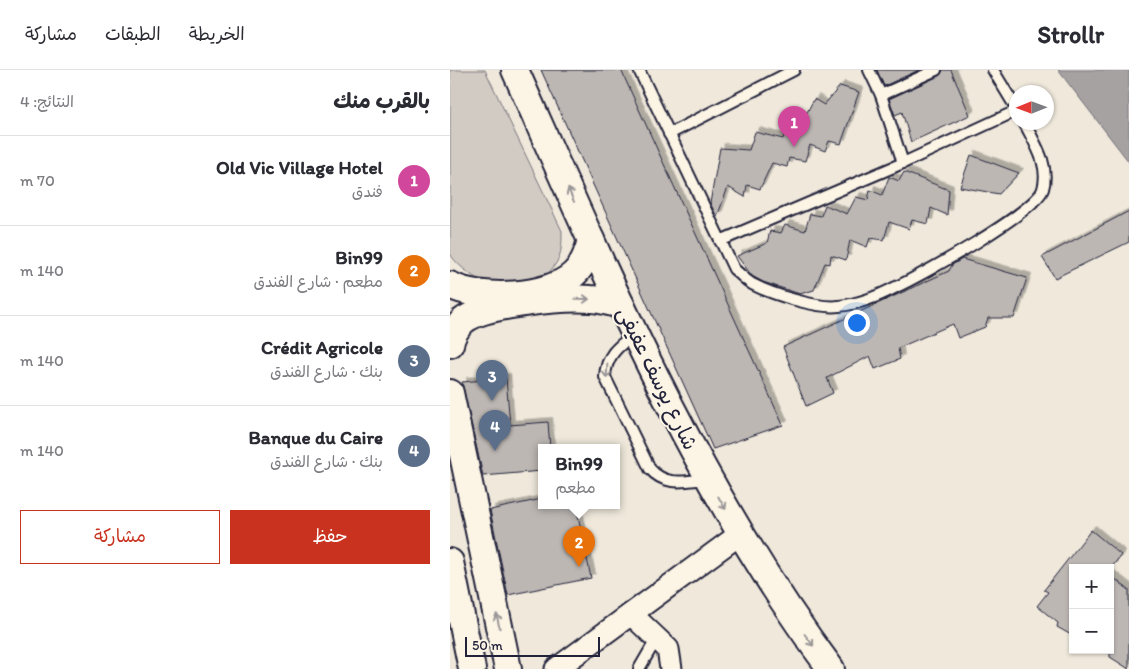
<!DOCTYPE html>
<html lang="ar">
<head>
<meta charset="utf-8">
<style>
	body { margin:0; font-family:Itim,"Playpen Sans Arabic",sans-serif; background:#f2f2f3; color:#2b2b33; direction:rtl }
	.controls { position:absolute; right:15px; bottom:15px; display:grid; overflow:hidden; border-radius:0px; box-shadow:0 1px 4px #0004 }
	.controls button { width:45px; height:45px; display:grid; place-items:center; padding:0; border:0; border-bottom:1px solid #e1e1e2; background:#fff; color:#2b2b33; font:25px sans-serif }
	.compass { position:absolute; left:559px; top:15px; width:45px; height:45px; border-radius:50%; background:#fff; box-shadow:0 1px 4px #0004; rotate:269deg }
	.scale { position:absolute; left:15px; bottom:12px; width:135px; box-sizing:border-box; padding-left:5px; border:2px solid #22223b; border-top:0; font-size:14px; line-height:18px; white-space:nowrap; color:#22223b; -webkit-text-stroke:4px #fcf5e5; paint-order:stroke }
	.you { position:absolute; left:406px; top:252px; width:18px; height:18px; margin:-12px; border:4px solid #fff; border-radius:50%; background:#1a73e8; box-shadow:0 0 0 8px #1a73e833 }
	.badge { display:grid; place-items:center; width:32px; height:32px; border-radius:50%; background:#c8321e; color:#fff; font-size:16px; font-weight:700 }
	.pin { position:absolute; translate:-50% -41px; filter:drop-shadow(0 1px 2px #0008) }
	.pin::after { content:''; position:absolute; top:26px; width:18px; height:15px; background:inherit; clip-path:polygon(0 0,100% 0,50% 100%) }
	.popup { position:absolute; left:88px; top:374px; width:82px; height:65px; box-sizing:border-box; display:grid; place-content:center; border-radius:0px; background:#fff; filter:drop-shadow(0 1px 4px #0005); font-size:16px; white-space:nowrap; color:#7c7c81 }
	.popup b { font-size:19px; color:#2b2b33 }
	.popup::after { content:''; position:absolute; left:50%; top:100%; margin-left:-10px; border:10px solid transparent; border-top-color:#fff }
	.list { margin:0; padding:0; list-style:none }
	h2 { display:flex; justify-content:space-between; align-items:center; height:65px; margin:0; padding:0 20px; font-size:21px }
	h2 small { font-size:16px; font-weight:400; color:#7c7c81 }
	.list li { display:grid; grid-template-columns:32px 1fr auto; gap:15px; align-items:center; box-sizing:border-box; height:90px; padding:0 20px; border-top:1px solid #e1e1e2 }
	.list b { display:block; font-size:19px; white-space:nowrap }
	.list p { margin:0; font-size:16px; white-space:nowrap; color:#7c7c81 }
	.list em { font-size:16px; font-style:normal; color:#7c7c81 }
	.actions { display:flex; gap:10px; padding:15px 20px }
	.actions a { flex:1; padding:11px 0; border:1px solid #c8321e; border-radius:0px; text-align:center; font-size:18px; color:#c8321e }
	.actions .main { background:#c8321e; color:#fff }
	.map { position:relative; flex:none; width:679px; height:599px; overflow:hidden; direction:ltr }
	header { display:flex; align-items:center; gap:30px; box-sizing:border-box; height:70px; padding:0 25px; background:#fff; border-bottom:1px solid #e1e1e2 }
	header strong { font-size:24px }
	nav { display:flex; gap:28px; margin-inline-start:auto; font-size:18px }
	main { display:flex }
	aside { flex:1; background:#fff }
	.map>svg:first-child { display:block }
	.green { fill:#d1cbc3; stroke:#7a767f }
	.water { fill:#a6a2a2; stroke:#716f79 }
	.building { fill:#bcb7b3; stroke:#22223b; filter:url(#shadow) }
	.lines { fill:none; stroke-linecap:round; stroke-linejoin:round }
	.service-casing { stroke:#22223b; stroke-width:14 }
	.minor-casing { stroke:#22223b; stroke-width:25 }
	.tertiary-casing { stroke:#22223b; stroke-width:30 }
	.service { stroke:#fcf5e5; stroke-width:10 }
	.minor { stroke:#fcf5e5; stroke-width:21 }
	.tertiary { stroke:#fcf5e5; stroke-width:26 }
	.oneway { stroke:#9a9698 }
	.labels { text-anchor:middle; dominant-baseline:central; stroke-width:4; stroke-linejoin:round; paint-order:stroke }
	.street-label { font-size:21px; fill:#22223b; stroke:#fcf5e5 }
</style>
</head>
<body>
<header>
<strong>Strollr</strong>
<nav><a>الخريطة</a><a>الطبقات</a><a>مشاركة</a></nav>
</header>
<main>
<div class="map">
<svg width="679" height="599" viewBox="0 0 679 599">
	<defs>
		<filter id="shadow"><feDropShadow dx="4.5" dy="-4.5" stdDeviation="0" flood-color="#0004"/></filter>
	</defs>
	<rect width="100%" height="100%" fill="#efe8db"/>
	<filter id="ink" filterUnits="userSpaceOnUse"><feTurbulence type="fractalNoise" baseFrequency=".02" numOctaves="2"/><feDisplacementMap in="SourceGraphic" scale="10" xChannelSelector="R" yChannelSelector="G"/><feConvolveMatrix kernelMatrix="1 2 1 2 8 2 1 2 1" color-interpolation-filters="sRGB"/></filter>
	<g filter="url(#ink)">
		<path class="green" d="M 0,0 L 35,0 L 112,161 C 112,176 112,188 101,200 C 90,214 47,217 31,211 C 22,206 4,193 0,183 Z"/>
		<path class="water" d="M 608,0 L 679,0 L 679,92 Z"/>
		<g class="building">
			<path d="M 91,0 L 171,0 L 333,355 L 263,379 Z"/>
			<path d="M 427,0 L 469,0 L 434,16 Z"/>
			<path d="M 493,0 L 501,0 L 520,45 L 461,72 L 452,42 L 445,45 L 439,29 L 489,6 Z"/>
			<path d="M 390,16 L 409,22 L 391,74 L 379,71 L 375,81 L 360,75 L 355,91 L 339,88 L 337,97 L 322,93 L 310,119 L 297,115 L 295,127 L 278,117 L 267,147 L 260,133 L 270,78 L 299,80 L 305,62 L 333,69 L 341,46 L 353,50 L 364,29 L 374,35 Z"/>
			<path d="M 521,85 L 569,103 L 549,124 L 510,117 Z"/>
			<path d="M 454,102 L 499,120 L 497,145 L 481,138 L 478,154 L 462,150 L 459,159 L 439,152 L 434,170 L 420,168 L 417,177 L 400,170 L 396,190 L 381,185 L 380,194 L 375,193 L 364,220 L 350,224 L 313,212 L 302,206 L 287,186 L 317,173 L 320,161 L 331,163 L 335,155 L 355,161 L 360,144 L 371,146 L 375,135 L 397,144 L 406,127 L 418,130 L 420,120 L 432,125 L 439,107 L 449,111 Z"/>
			<path d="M 679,141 L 679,172 L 605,208 L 592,187 Z"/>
			<path d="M 512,189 L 577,208 L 564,248 L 538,248 L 535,257 L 508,268 L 503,254 L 448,278 L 450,289 L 425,299 L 420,286 L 377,308 L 383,323 L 356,336 L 333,277 L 499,201 L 502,195 Z"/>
			<path d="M 56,308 L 60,355 L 98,352 L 100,378 L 92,378 L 92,401 L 33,406 L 12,312 Z"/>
			<path d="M 92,429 L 92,436 L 126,436 L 141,508 L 58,525 L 40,440 Z"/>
			<path d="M 641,460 L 671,485 L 661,498 L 623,498 L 623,566 L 607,557 L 608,553 L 587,536 L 598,522 L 594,520 Z"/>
			<path d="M 660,505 L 679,520 L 679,599 L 660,587 Z"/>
		</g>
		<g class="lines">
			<g class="service-casing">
				<g id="service">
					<path d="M 189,0 L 284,199 C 290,204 295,210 302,214 C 321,224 368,239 389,236 C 409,234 429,226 446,217 C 472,205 586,142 593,119 C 600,95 585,74 574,52"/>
					<path d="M 419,0 L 431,25 L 453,93"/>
					<path d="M 543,0 L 566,38"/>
					<path d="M 431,25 L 486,0"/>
					<path d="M 219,64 L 344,0"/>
					<path d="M 270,171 L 453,93 L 566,41"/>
					<path d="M 183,265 C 167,277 156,286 155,307 L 200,399 C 216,417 235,411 257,409"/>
					<path d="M 189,599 L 207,568"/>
				</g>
			</g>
			<g class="minor-casing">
				<g id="minor">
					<path d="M 181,544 L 218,579 L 221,599"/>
					<path d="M 106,599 L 290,464"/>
				</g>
			</g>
			<g class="tertiary-casing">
				<g id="tertiary">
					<path d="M 65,0 C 157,206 245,417 381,599"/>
					<path d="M 0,215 C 30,231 99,228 124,204 C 134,195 138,182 141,170"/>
					<path d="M 0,274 C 2,265 6,258 13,251 C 34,234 114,227 141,229 C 151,229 161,233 171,235"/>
					<path d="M 0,323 L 58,599"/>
					<path d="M 0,492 L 22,599"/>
				</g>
			</g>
			<use href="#service" class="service"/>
			<use href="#minor" class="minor"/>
			<use href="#tertiary" class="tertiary"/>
		</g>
		<defs><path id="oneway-shaft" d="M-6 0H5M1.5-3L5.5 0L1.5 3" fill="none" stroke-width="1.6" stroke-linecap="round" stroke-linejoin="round" transform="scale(1.25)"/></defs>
		<g class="oneway">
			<use href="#oneway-shaft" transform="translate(121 125) rotate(-114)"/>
			<use href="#oneway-shaft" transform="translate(132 229) rotate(1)"/>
			<use href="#oneway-shaft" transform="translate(157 301) rotate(93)"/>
			<use href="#oneway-shaft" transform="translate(272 433) rotate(60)"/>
			<use href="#oneway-shaft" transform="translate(48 551) rotate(-102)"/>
			<use href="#oneway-shaft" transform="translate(359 570) rotate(53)"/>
		</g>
	</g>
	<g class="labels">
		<g class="street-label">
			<text transform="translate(208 308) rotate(64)">شارع يوسف عفيفى</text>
		</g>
	</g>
</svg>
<div class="controls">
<button>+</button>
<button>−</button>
</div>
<svg class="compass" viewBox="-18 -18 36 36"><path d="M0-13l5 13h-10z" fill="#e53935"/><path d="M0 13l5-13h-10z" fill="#7c7c81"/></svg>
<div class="scale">50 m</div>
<div class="you"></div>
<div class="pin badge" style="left:344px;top:77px;background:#d1479c">1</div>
<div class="pin badge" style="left:129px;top:497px;background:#e8710a">2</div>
<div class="popup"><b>Bin99</b>مطعم</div>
<div class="pin badge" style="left:42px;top:331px;background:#5c6f8a">3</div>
<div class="pin badge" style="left:45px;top:381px;background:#5c6f8a">4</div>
</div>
<aside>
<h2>بالقرب منك<small>النتائج: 4</small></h2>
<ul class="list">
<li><span class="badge" style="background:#d1479c">1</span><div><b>Old Vic Village Hotel</b><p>فندق</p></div><em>70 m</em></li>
<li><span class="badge" style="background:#e8710a">2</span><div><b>Bin99</b><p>مطعم · شارع الفندق</p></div><em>140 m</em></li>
<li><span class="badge" style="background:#5c6f8a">3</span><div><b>Crédit Agricole</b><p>بنك · شارع الفندق</p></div><em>140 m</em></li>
<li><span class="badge" style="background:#5c6f8a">4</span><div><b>Banque du Caire</b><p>بنك · شارع الفندق</p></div><em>140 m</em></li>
</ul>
<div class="actions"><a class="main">حفظ</a><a>مشاركة</a></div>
</aside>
</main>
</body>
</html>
